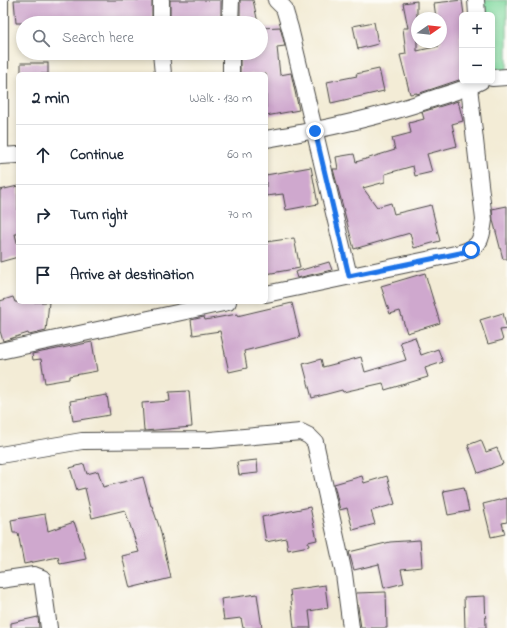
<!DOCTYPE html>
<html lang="en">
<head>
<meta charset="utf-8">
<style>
	body { margin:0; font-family:"Indie Flower",sans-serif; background:#f6f6f7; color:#1f2937 }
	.controls { position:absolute; right:12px; top:12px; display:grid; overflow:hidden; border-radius:6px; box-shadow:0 2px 6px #0003 }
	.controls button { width:36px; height:36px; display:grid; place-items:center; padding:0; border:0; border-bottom:1px solid #e0e1e3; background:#fff; color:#1f2937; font:20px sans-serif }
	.compass { position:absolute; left:411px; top:12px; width:36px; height:36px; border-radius:50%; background:#fff; box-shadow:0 2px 6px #0003; rotate:76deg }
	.stop { position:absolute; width:12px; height:12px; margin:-9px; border:3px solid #1a73e8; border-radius:50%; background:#fff }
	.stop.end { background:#1a73e8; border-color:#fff; box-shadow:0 1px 4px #0008 }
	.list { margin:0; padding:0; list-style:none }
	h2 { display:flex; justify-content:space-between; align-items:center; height:52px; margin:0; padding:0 16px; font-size:17px }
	h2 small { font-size:13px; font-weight:400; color:#747a83 }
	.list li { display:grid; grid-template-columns:26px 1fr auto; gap:12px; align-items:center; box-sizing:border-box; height:60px; padding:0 16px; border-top:1px solid #e0e1e3 }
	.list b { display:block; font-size:15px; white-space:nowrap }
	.list em { font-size:13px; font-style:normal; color:#747a83 }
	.icon { flex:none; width:22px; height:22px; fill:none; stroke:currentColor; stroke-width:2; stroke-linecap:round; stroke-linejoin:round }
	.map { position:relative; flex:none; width:507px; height:628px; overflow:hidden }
	.search { position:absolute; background:#fff; box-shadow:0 2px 6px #0003; left:16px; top:16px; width:252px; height:44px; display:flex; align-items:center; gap:10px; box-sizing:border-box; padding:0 14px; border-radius:22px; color:#747a83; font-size:15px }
	.panel { position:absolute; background:#fff; box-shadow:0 2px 6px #0003; left:16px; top:72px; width:252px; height:232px; border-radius:6px }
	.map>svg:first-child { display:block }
	.green { fill:#80d99f; stroke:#568265 }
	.building { fill:#cfa8ce }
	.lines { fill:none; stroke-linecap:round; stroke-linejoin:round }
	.street-casing { stroke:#494845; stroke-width:18 }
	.street { stroke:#fff; stroke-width:16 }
	.route { stroke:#1a73e8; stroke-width:5 }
</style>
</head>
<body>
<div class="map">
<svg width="507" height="628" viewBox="0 0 507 628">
	<rect width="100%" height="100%" fill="#fdfcf7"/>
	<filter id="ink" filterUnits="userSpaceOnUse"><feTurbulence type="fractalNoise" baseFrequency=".025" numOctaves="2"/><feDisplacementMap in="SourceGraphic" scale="8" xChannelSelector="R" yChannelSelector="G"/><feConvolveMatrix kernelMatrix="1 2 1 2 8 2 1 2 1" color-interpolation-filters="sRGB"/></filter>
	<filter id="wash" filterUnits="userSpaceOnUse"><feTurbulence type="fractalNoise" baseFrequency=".012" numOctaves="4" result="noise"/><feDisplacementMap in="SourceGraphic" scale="16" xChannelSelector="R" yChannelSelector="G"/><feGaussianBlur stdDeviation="0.9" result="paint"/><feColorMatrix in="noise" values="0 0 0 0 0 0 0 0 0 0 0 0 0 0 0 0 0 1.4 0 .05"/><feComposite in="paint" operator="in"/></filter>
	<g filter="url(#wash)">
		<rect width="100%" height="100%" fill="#f3ecd6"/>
		<path class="green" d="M 480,0 L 507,0 L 507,72 L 502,73 L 492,65 L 492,15 L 482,15 Z"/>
		<g id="blocks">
			<g class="building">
				<path d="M 14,0 L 152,0 L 152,23 L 16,23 Z"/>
				<path d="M 170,0 L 221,0 L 221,19 L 218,20 L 217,23 L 170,23 Z"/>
				<path d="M 240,0 L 253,0 L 258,23 L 240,23 Z"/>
				<path d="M 462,0 L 464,15 L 462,15 L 462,35 L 460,35 L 462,49 L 462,79 L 417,94 L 417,93 L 410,94 L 400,55 L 406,54 L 403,28 L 408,28 L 403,3 L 417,1 L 417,51 L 439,46 L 439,42 L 441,42 L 441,18 L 436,18 L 434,3 Z"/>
				<path d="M 374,22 L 378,44 L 358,49 L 353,26 Z"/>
				<path d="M 280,27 L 285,46 L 277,47 L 280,75 L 291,73 L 299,110 L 266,116 L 266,74 L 240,74 L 240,53 L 261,53 L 261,28 Z"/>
				<rect x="21" y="63" width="27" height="11"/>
				<path d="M 379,69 L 384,91 L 331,103 L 327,82 L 357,76 L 356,74 Z"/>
				<path d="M 458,101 L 463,121 L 452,124 L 457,146 L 427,154 L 432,172 L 415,176 L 413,166 L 385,174 L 385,182 L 363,188 L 377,207 L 391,203 L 394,214 L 431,205 L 440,241 L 414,248 L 410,233 L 354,249 L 333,169 L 338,169 L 336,157 L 354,154 L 356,162 L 395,150 L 392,138 L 411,133 L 409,123 L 424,119 L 422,112 Z"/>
				<path d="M 311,167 L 318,204 L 286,210 L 283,194 L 266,196 L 266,175 Z"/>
				<path d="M 18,186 L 18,234 L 15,234 L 18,246 L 18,257 L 0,262 L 0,190 Z"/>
				<path d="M 507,206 L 507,259 L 503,259 L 493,220 L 492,209 Z"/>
				<path d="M 294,238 L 300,268 L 266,274 L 266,242 Z"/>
				<path d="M 329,262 L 332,270 L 297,278 L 295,272 Z"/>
				<path d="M 425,273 L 440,323 L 407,333 L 400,311 L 390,314 L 381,286 Z"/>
				<path d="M 13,297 L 15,302 L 49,302 L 46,331 L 29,335 L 28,333 L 3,341 L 0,331 L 0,301 Z"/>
				<path d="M 292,303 L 300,337 L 244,351 L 247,368 L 229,372 L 220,331 L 193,335 L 191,320 L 204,317 L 205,320 L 237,314 L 237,316 Z"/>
				<path d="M 503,313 L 507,329 L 500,330 L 503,340 L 488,344 L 480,320 Z"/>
				<path d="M 415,337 L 421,355 L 438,349 L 443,362 L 425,368 L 428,377 L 385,390 L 383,383 L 343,392 L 342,390 L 312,398 L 303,364 L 321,359 L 323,367 L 361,357 L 365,372 L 406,360 L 400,342 Z"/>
				<path d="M 92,342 L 97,371 L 69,376 L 69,379 L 45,383 L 41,359 L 33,360 L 32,354 Z"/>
				<path d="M 189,391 L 192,427 L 144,431 L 142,403 L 170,401 L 169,392 Z"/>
				<path d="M 107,395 L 110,415 L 73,421 L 70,401 Z"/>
				<path d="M 481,440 L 486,452 L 497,448 L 503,464 L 478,473 L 468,445 Z"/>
				<path d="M 257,460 L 258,473 L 239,475 L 237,462 Z"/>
				<path d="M 84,464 L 87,474 L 98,471 L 103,487 L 143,477 L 151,506 L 152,506 L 160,529 L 171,578 L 130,588 L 122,556 L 139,552 L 125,510 L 92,518 L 85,488 L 77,490 L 70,468 Z"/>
				<path d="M 362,476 L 364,483 L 387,476 L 395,504 L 371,511 L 375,524 L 353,530 L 347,508 L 340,510 L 334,484 Z"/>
				<path d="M 464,487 L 469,511 L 448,515 L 443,491 Z"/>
				<path d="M 507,498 L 507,522 L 502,523 L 505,534 L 491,537 L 483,504 Z"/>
				<path d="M 310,507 L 317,540 L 308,542 L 309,546 L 288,550 L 286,538 L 266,542 L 262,517 Z"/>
				<path d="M 45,514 L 48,531 L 74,522 L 84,550 L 86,559 L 60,564 L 58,557 L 24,564 L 18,533 L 13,533 L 11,520 Z"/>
				<path d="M 420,540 L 422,567 L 401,569 L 404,583 L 384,588 L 379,564 L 354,570 L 349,552 L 390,542 Z"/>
				<path d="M 325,585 L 328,608 L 309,611 L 311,628 L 294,628 L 290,590 Z"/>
				<path d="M 386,592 L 387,628 L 361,628 L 356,593 Z"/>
				<path d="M 257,594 L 262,628 L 243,628 L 241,618 L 224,620 L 221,599 Z"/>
				<path d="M 485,596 L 486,628 L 465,628 L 464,597 Z"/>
				<path d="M 38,617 L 39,628 L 11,628 L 11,623 Z"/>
			</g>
		</g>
	</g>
	<g filter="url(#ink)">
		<use href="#blocks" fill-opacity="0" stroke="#494845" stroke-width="1"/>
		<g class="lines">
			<g class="street-casing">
				<g id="street">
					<path d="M 0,0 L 0,156 L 18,155"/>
					<path d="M 276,0 L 284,8 L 290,28 L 349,276"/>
					<path d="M 476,0 L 477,15"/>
					<path d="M 161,23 L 161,0"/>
					<path d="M 230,23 L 231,0"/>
					<path d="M 161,53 L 163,74"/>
					<path d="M 231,53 L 231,74"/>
					<path d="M 492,78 L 507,77"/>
					<path d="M 266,139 C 321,130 376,118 429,100 C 447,94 464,90 481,81"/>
					<path d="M 266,294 L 460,253 C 481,247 481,240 484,220 L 469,87"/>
					<path d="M 0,351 L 228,302"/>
					<path d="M 0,455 L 82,441 L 210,440 L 301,432 L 309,436 L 315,442 L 344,574 L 351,628"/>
					<path d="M 0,580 L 34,575 L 42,578 L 49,628"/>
				</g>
			</g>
			<use href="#street" class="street"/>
		</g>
	</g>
	<g class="lines" filter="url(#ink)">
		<path class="route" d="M 315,131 L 349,276 L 460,253 L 471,250"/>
	</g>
</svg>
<div class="controls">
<button>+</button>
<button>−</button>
</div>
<svg class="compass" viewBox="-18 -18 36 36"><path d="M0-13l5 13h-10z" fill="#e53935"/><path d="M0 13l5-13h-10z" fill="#747a83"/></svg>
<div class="stop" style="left:471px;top:250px"></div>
<div class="stop end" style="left:315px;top:131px"></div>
<div class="search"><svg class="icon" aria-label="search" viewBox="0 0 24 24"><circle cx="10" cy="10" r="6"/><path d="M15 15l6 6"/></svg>Search here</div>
<section class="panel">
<h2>2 min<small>Walk · 130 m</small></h2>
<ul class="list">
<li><svg class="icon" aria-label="ahead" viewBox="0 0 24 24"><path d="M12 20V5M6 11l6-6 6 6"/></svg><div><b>Continue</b></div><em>60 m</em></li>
<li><svg class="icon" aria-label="right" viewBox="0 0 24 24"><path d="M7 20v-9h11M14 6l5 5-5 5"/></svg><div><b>Turn right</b></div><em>70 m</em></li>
<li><svg class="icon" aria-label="arrive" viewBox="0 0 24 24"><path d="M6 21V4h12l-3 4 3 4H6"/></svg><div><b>Arrive at destination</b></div></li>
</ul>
</section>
</div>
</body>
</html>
